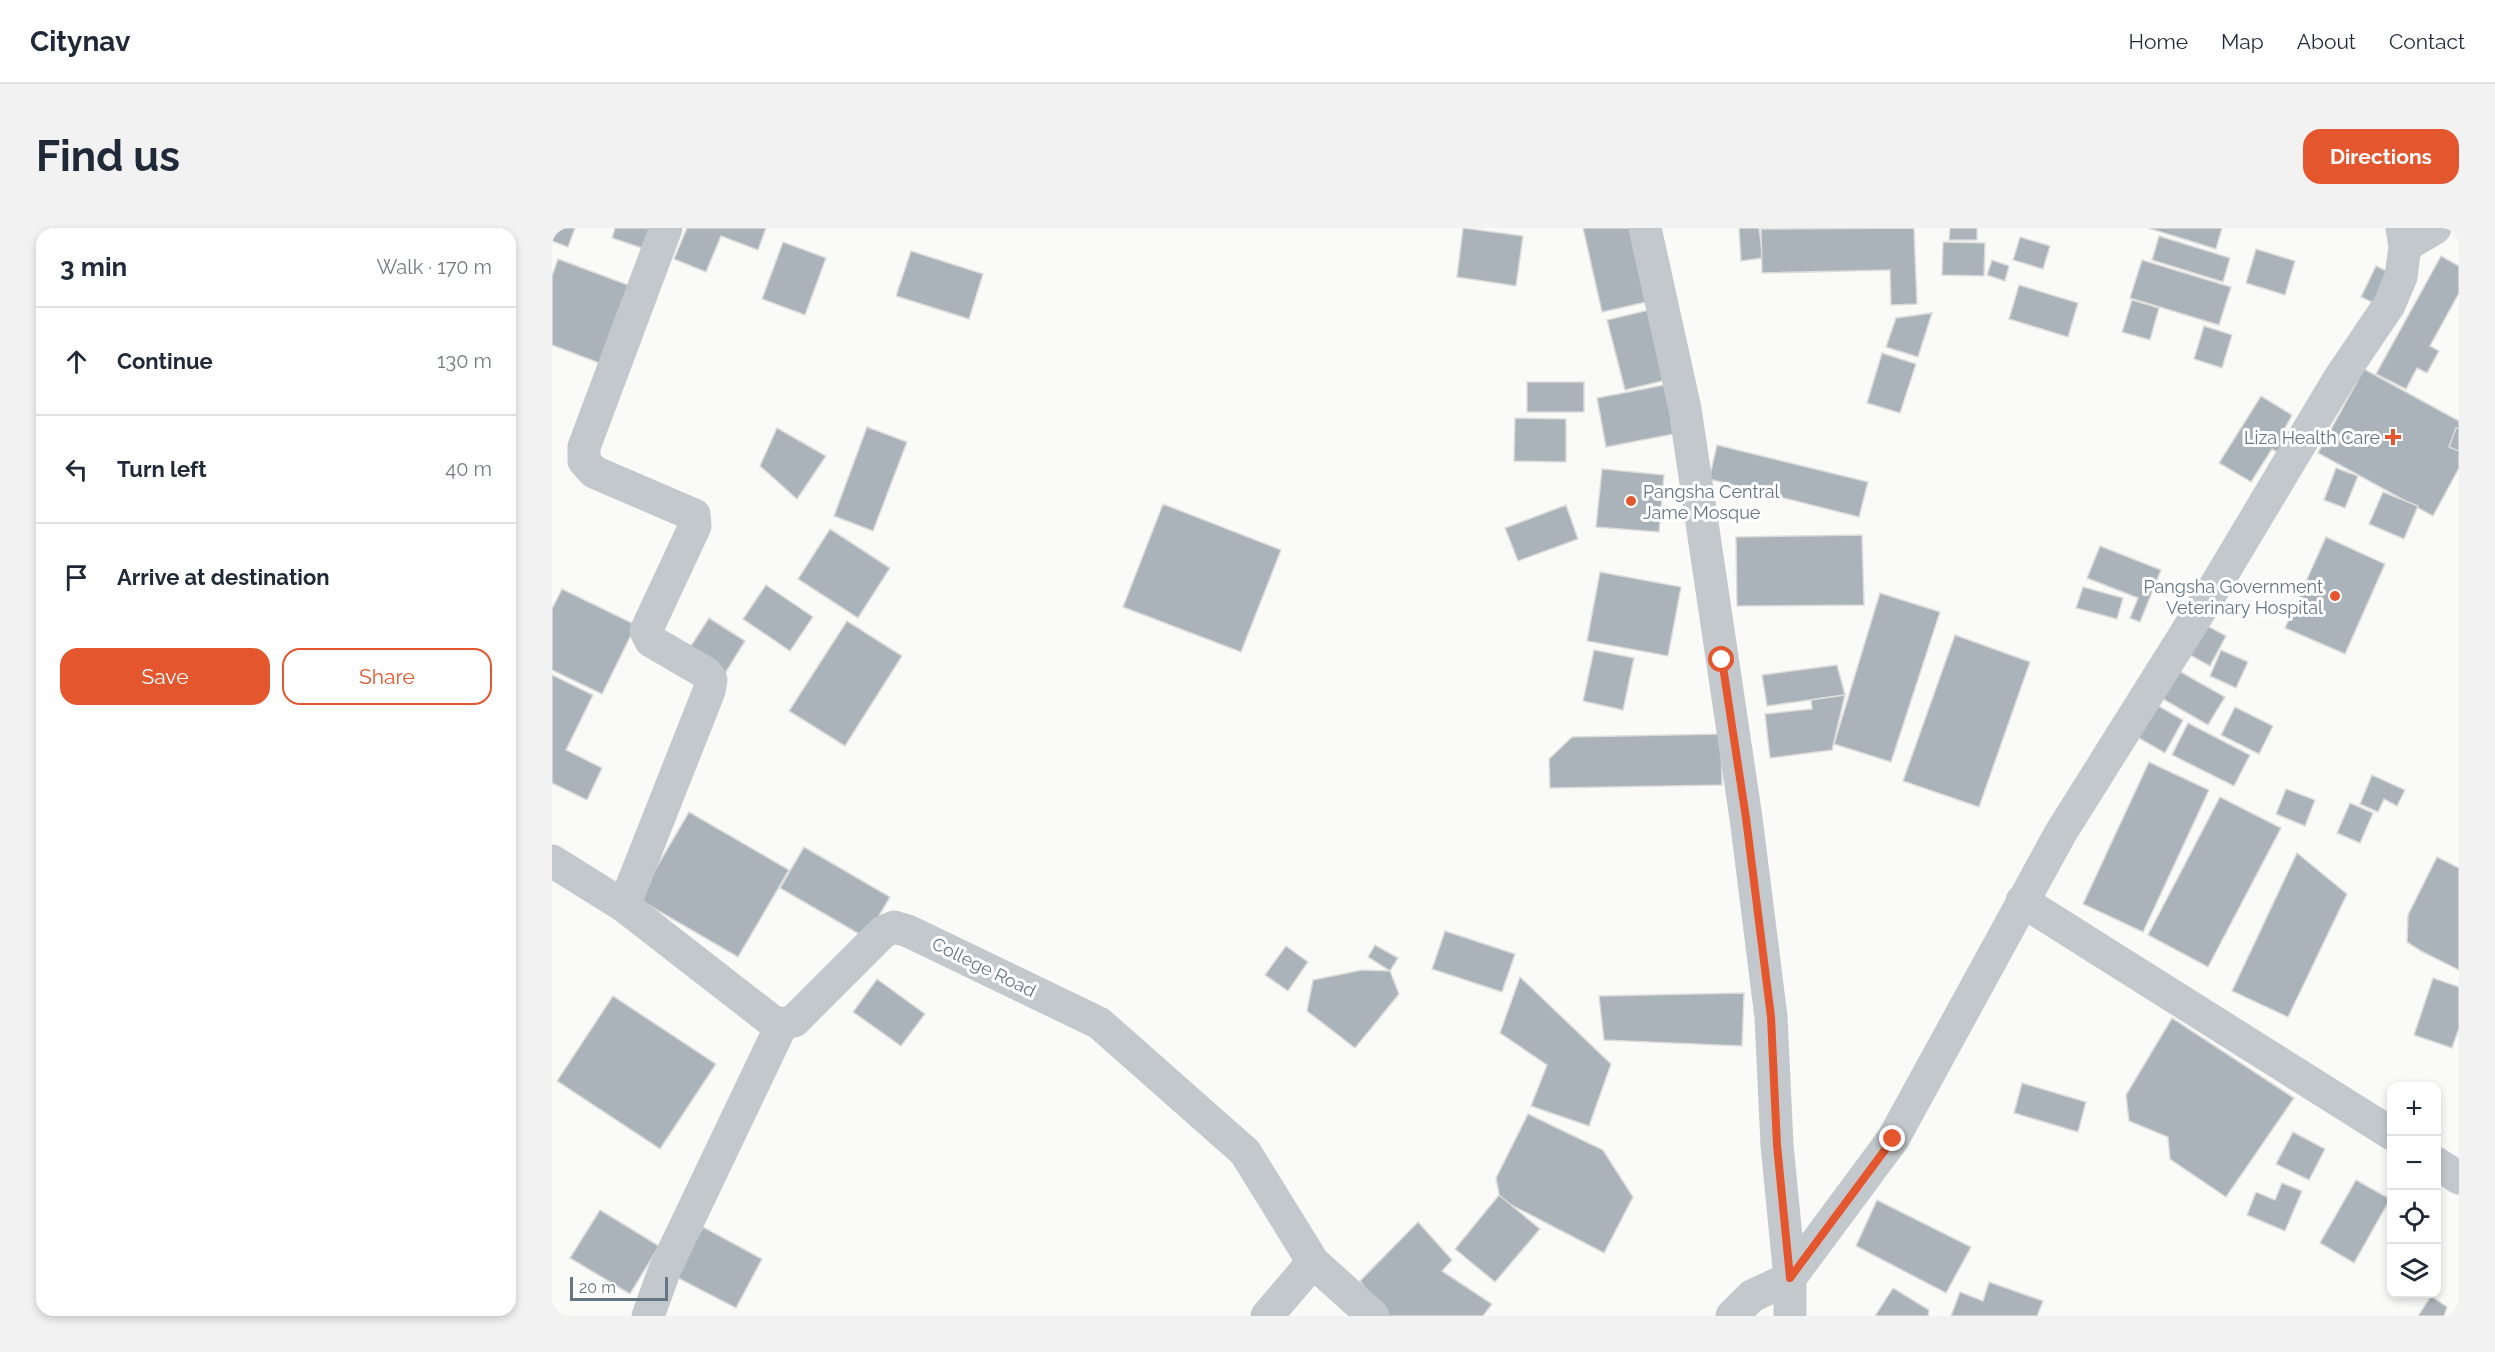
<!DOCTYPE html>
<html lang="en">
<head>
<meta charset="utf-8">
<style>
	body { margin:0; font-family:Raleway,sans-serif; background:#f2f2f3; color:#1f2937 }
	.controls { position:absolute; right:18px; bottom:18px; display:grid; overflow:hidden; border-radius:12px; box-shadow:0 3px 9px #0003 }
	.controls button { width:54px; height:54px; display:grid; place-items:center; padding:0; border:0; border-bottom:2px solid #e0e1e3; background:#fff; color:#1f2937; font:30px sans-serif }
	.scale { position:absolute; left:18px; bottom:15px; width:98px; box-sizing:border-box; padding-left:6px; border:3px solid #657683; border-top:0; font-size:16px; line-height:21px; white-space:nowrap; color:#657683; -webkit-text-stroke:4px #fff; paint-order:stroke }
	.stop { position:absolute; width:18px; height:18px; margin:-14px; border:4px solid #e4572e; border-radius:50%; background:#fff }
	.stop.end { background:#e4572e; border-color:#fff; box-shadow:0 2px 6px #0008 }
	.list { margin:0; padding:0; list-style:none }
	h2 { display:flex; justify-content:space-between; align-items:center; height:78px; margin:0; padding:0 24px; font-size:26px }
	h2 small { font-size:20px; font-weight:400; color:#747a83 }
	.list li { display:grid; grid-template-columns:39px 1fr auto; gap:18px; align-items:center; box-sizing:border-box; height:108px; padding:0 24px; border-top:2px solid #e0e1e3 }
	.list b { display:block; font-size:22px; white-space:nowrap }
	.list em { font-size:20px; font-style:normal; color:#747a83 }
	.actions { display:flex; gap:12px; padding:18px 24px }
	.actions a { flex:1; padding:14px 0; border:2px solid #e4572e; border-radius:18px; text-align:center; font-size:21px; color:#e4572e }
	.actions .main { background:#e4572e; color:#fff }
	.icon { flex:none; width:33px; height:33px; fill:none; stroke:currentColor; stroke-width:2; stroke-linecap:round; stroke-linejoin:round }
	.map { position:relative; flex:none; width:1907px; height:1088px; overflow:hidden; border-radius:18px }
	header { display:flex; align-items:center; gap:36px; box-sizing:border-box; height:84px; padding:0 30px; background:#fff; border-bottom:2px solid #e0e1e3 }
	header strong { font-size:28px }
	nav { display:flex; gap:33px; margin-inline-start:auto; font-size:21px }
	.intro { display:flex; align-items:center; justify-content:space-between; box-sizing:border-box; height:144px; padding:0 36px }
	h1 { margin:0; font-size:42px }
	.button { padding:15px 27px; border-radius:18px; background:#e4572e; color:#fff; font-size:21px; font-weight:700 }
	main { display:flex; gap:36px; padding:0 36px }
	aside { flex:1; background:#fff; border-radius:18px; box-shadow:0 3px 9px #0003 }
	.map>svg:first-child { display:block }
	.building { fill:#aab3b9; stroke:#dcdcda; stroke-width:1.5 }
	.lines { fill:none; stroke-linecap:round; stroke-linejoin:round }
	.minor { stroke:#c3c8cc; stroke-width:33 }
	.route { stroke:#e4572e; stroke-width:8 }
	.poi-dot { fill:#e4572e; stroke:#fff; stroke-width:2 }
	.labels { text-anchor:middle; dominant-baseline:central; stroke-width:6; stroke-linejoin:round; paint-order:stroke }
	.poi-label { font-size:18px; fill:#657683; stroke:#fff; text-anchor:end }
	.street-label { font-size:18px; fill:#657683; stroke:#fff }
</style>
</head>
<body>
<header>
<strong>Citynav</strong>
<nav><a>Home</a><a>Map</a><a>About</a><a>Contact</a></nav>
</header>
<div class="intro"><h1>Find us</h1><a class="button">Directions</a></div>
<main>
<aside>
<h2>3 min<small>Walk · 170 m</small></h2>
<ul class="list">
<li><svg class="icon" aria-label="ahead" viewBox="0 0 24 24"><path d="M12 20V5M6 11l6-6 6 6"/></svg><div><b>Continue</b></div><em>130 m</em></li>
<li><svg class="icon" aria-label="left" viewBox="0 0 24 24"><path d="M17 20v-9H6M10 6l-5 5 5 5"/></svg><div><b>Turn left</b></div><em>40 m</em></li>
<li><svg class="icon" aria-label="arrive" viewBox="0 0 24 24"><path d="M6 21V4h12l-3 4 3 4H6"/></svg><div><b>Arrive at destination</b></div></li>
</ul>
<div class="actions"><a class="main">Save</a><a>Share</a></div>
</aside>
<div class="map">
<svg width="1907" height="1088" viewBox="0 0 1907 1088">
	<rect width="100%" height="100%" fill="#fafaf8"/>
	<g class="building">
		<path d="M 0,0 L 23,0 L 16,19 L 0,13 Z"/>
		<path d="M 63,0 L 103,0 L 96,22 L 60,10 Z"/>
		<path d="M 135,0 L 214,0 L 206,22 L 169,8 L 154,44 L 122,31 Z"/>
		<path d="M 911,0 L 971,8 L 964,58 L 905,49 Z"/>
		<path d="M 1031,0 L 1082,0 L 1099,73 L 1050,84 Z"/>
		<path d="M 1187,0 L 1207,0 L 1211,30 L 1189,33 Z"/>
		<path d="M 1362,0 L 1365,76 L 1339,77 L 1338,42 L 1210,45 L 1209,1 Z"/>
		<path d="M 1398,0 L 1425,0 L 1425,12 L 1397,12 Z"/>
		<path d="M 1596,0 L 1670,0 L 1664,21 Z"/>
		<path d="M 1607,8 L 1678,30 L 1671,54 L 1600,32 Z"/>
		<path d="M 1468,9 L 1498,18 L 1491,41 L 1461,32 Z"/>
		<path d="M 231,14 L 274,30 L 253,87 L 210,71 Z"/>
		<path d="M 1391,14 L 1433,15 L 1432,48 L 1390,47 Z"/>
		<path d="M 1704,21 L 1743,33 L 1733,67 L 1694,55 Z"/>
		<path d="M 359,23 L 431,46 L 417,91 L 344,68 Z"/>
		<path d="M 1889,28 L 1907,38 L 1907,65 L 1878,118 L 1887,123 L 1875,145 L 1865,140 L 1854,161 L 1824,146 Z"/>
		<path d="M 6,31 L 84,60 L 55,138 L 0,117 L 0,48 Z"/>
		<path d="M 1440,32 L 1457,38 L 1453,53 L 1435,47 Z"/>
		<path d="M 1590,32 L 1679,59 L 1667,97 L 1578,70 Z"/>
		<path d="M 1824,38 L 1845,48 L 1830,79 L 1809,69 Z"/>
		<path d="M 1467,57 L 1526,75 L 1516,109 L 1457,91 Z"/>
		<path d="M 1580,72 L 1607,80 L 1598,112 L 1570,104 Z"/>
		<path d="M 1097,82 L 1114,152 L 1073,162 L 1055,92 Z"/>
		<path d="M 1380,85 L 1366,129 L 1334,119 L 1344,90 Z"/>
		<path d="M 1652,98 L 1680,107 L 1670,140 L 1642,131 Z"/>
		<path d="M 1330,125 L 1364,136 L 1348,185 L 1315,175 Z"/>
		<path d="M 1812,141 L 1907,193 L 1907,240 L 1881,288 L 1766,225 Z"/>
		<rect x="975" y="154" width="57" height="30"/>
		<path d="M 1118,156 L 1127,205 L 1054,219 L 1045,170 Z"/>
		<path d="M 1709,168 L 1740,187 L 1732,202 L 1741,207 L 1728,226 L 1720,221 L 1699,254 L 1667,235 Z"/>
		<path d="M 963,190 L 1014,191 L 1014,234 L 962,233 Z"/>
		<path d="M 315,199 L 355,214 L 321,303 L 282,288 Z"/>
		<path d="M 225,200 L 274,228 L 245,271 L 208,238 Z"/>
		<path d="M 1904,200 L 1907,201 L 1907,223 L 1897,219 Z"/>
		<path d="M 1165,217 L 1316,254 L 1307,289 L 1157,251 Z"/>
		<path d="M 1784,240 L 1806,248 L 1793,280 L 1772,272 Z"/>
		<path d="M 1050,241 L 1112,247 L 1107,304 L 1044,299 Z"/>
		<path d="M 1831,264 L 1866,278 L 1852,311 L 1817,296 Z"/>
		<path d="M 611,276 L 729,322 L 689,424 L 571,379 Z"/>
		<path d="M 1014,277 L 1026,311 L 966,333 L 953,300 Z"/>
		<path d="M 278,301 L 338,340 L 306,390 L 246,351 Z"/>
		<path d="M 1310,307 L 1312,377 L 1185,378 L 1184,309 Z"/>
		<path d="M 1774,309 L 1833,336 L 1793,426 L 1733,400 Z"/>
		<path d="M 1548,318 L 1609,342 L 1588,394 L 1578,390 L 1586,370 L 1535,350 Z"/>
		<path d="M 1048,344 L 1129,359 L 1116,428 L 1035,413 Z"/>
		<path d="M 214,357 L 261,389 L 238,423 L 191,391 Z"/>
		<path d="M 1531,359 L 1571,370 L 1565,391 L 1524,380 Z"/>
		<path d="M 10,361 L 84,397 L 50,466 L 0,442 L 0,381 Z"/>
		<path d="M 1328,365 L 1388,384 L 1339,534 L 1282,516 Z"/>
		<path d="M 157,390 L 193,413 L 172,447 L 135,424 Z"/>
		<path d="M 295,393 L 350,428 L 293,518 L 237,483 Z"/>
		<path d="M 1652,396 L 1674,408 L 1658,438 L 1636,426 Z"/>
		<path d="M 1403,407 L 1478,434 L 1427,579 L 1351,553 Z"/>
		<path d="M 1042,422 L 1082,430 L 1071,482 L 1031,473 Z"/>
		<path d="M 1669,422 L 1696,434 L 1684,460 L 1658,448 Z"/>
		<path d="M 1285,437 L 1293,467 L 1215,478 L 1210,447 Z"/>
		<path d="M 1627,443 L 1673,469 L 1656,497 L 1611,471 Z"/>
		<path d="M 0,447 L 41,467 L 14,522 L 50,540 L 35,572 L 0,555 Z"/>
		<path d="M 1293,467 L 1280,522 L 1218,530 L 1213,486 L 1260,481 L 1259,472 Z"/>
		<path d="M 1603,476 L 1631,492 L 1613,525 L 1585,509 Z"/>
		<path d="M 1683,479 L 1721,498 L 1707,526 L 1669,507 Z"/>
		<path d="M 1636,495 L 1698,527 L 1682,558 L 1620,527 Z"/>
		<path d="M 1169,506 L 1170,557 L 998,560 L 997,531 L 1020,509 Z"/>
		<path d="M 1597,534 L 1657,562 L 1591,704 L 1531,676 Z"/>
		<path d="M 1820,547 L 1853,562 L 1845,578 L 1832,571 L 1826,584 L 1808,576 Z"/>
		<path d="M 1734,561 L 1763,572 L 1753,598 L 1724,586 Z"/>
		<path d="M 1668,569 L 1729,600 L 1656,739 L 1596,707 Z"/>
		<path d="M 1798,575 L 1821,585 L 1808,615 L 1785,605 Z"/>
		<path d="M 137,584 L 237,642 L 186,729 L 86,671 Z"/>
		<path d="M 252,619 L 338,669 L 314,710 L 228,660 Z"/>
		<path d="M 1745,625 L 1795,666 L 1736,789 L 1680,763 Z"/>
		<path d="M 1885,629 L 1907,640 L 1907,742 L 1869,723 L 1855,714 L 1856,687 Z"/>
		<path d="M 893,703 L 963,726 L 950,764 L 880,741 Z"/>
		<path d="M 823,717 L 846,730 L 838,743 L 816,729 Z"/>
		<path d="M 734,718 L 756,734 L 736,763 L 713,747 Z"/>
		<path d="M 810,742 L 838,743 L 847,766 L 803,820 L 755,783 L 761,752 Z"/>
		<path d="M 968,749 L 1059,836 L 1037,898 L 979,878 L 995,837 L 948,805 Z"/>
		<path d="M 1881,750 L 1907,759 L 1907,800 L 1900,820 L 1862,807 Z"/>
		<path d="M 325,751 L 373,786 L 349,818 L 301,784 Z"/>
		<path d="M 1192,765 L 1190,818 L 1052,812 L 1047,768 Z"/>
		<path d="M 61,768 L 164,836 L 108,921 L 5,853 Z"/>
		<path d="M 1620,790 L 1742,870 L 1674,969 L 1618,931 L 1616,909 L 1577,893 L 1574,867 Z"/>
		<path d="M 1470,855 L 1534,874 L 1526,904 L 1462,885 Z"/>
		<path d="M 976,886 L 1051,922 L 1081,969 L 1052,1025 L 948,971 L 944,950 Z"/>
		<path d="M 1741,904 L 1773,921 L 1757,952 L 1724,936 Z"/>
		<path d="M 1804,952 L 1838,971 L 1802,1035 L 1768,1015 Z"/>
		<path d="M 1730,955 L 1750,963 L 1733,1003 L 1695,987 L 1704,964 L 1723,972 Z"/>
		<path d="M 947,967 L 988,1001 L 943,1054 L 903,1021 Z"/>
		<path d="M 1325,972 L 1419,1019 L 1394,1065 L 1304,1018 Z"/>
		<path d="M 48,982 L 107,1018 L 78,1066 L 18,1030 Z"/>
		<path d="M 866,994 L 900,1032 L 890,1043 L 940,1076 L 931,1088 L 835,1088 L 808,1053 Z"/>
		<path d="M 151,999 L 210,1031 L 184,1080 L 124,1049 Z"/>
		<path d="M 1437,1054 L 1491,1073 L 1485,1088 L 1399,1088 L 1408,1064 L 1431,1073 Z"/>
		<path d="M 1341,1060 L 1377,1082 L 1376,1088 L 1323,1088 Z"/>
		<path d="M 1879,1068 L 1895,1079 L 1892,1088 L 1866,1088 Z"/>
	</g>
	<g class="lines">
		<g class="minor">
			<path d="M 1093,0 L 1133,181 L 1194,590 L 1219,789 L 1225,917 L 1238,1050 L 1238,1088"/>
			<path d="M 1853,18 L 1883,0"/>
			<path d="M 0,633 L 72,678 L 220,793 L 230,796 L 242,793 L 331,704 L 342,699 L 356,703 L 547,795 L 693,924 L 761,1034 L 821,1088"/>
			<path d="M 1470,673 L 1840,906"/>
			<path d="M 72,678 L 157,463 L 159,452 L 154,445 L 99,413 L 94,403 L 143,298 L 142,287 L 42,244 L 32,233 L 32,219 L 114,0"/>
			<path d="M 1884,935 L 1907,950"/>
			<path d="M 96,1088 L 113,1041 L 230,796"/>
			<path d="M 715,1088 L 761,1034"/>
			<path d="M 1180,1088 L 1200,1068 L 1238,1050 L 1341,911 L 1508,606 L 1659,365 L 1787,151 L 1837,77 L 1849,49 L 1853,18 L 1850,0"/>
		</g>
	</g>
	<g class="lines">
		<path class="route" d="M 1170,432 L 1194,590 L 1219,789 L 1225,917 L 1238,1050 L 1341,911"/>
	</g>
	<g class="poi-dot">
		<path d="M1838 200h6v6h6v6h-6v6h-6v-6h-6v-6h6z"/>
		<circle cx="1079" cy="273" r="6"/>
		<circle cx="1783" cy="368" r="6"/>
	</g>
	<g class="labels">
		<g class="poi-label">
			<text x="1828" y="209">Liza Health Care</text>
			<text x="1091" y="263" text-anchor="start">Pangsha Central<tspan x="1091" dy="21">Jame Mosque</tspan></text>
			<text x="1771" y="358">Pangsha Government<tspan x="1771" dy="21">Veterinary Hospital</tspan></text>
		</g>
		<g class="street-label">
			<text transform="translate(432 739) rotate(26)">College Road</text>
		</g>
	</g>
</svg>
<div class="controls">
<button>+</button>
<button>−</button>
<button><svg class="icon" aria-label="locate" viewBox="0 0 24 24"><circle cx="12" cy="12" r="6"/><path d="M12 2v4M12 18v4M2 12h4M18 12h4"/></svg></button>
<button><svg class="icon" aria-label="layers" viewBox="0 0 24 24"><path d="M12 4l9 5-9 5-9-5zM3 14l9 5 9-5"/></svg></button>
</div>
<div class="scale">20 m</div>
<div class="stop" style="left:1170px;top:432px"></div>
<div class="stop end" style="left:1341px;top:911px"></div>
</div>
</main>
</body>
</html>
